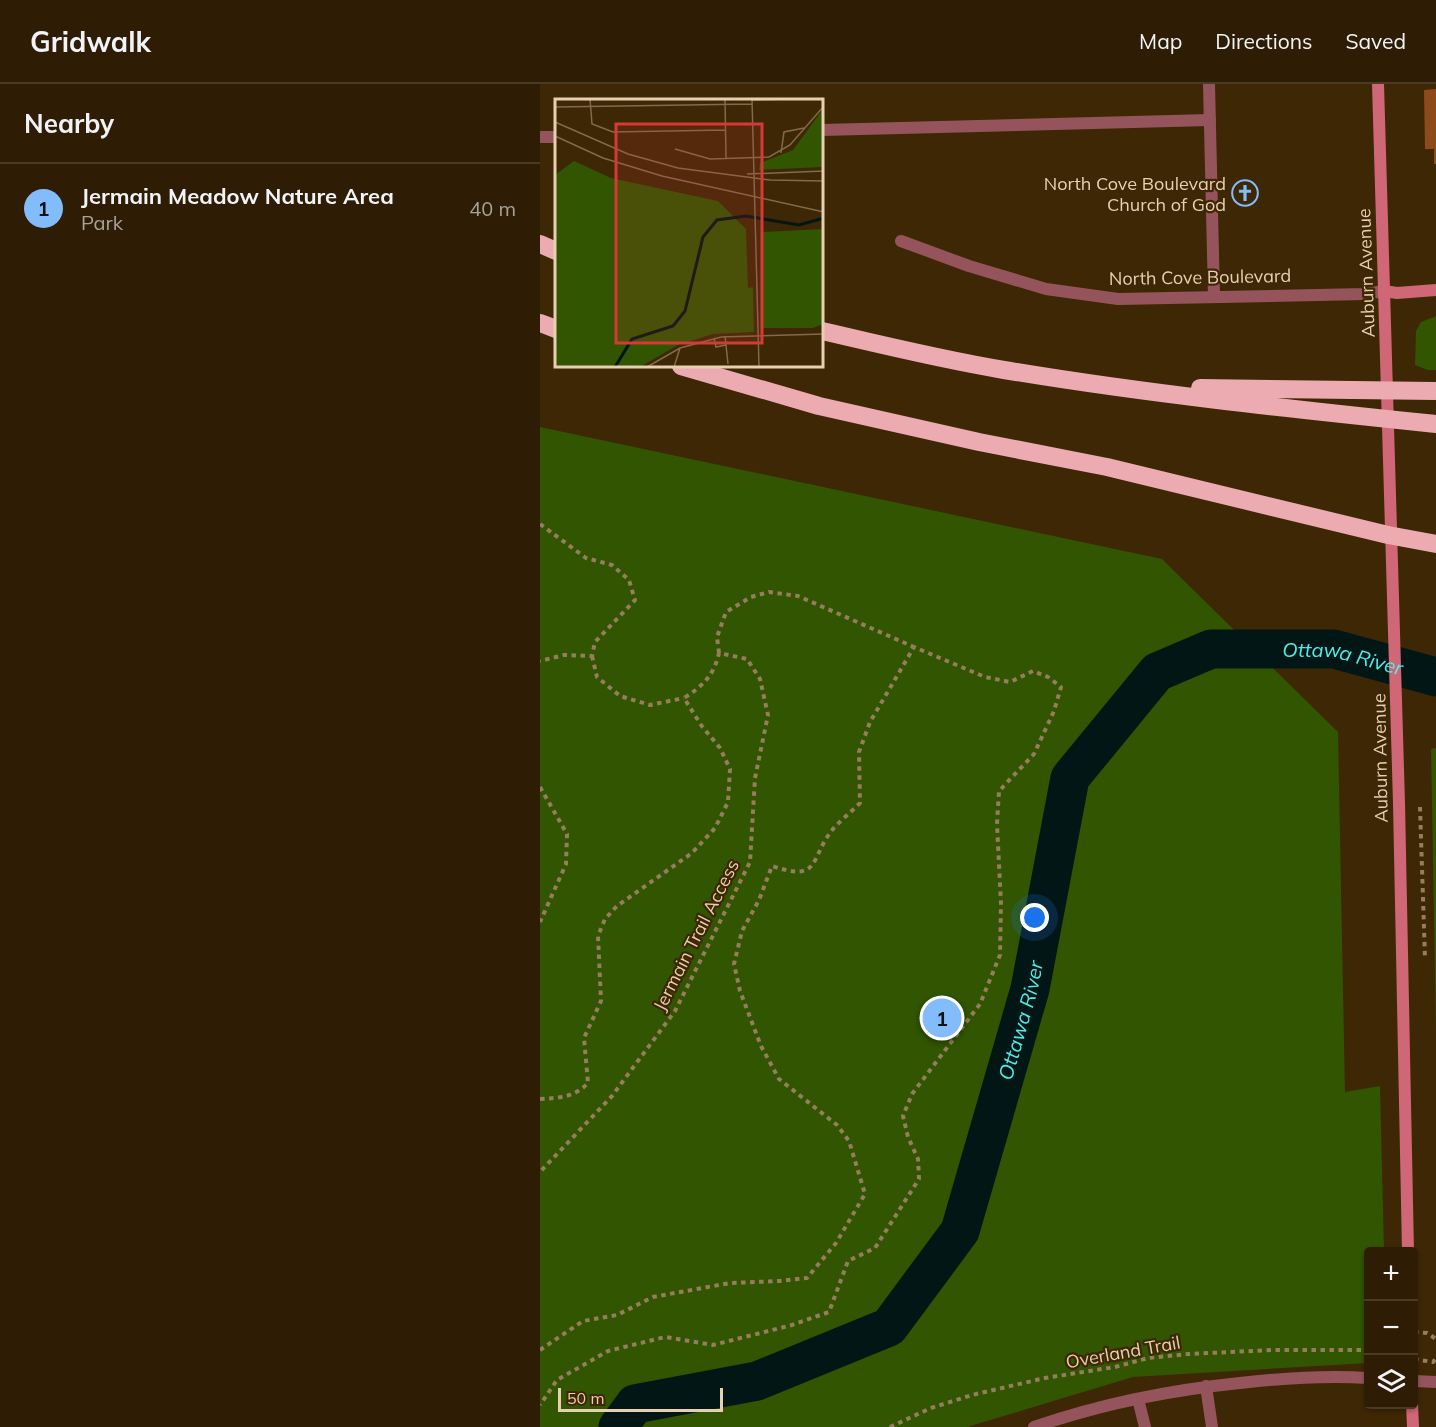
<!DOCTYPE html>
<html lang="en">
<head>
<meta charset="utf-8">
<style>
	body { margin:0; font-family:Mulish,sans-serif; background:#3a2a13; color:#f1f3f6 }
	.controls { position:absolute; right:18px; bottom:18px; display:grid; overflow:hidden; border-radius:6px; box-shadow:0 2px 4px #0004 }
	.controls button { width:54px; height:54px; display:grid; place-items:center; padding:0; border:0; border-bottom:2px solid #493b26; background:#2e1d04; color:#f1f3f6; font:30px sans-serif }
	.scale { position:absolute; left:18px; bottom:15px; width:165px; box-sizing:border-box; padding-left:6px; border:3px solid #e8cfb1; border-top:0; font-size:16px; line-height:21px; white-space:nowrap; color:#e8cfb1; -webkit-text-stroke:4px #3e2705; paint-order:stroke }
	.you { position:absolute; left:495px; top:834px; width:21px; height:21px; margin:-15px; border:4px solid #fff; border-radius:50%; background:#1a73e8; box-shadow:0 0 0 9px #1a73e833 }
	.badge { display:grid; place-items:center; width:39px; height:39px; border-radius:50%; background:#83bcfb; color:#111; font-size:20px; font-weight:700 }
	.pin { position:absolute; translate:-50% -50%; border:3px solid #fff; box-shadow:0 2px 6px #0006 }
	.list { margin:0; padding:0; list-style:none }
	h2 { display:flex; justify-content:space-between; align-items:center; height:78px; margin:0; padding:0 24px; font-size:26px }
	h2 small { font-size:20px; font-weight:400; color:#a7a29a }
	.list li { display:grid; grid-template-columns:39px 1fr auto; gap:18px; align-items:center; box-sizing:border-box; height:90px; padding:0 24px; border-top:2px solid #493b26 }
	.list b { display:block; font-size:22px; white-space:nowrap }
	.list p { margin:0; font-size:20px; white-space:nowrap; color:#a7a29a }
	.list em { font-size:20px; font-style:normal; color:#a7a29a }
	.icon { flex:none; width:33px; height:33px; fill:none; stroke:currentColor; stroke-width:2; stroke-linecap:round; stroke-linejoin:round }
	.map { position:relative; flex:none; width:896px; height:1343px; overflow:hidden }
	header { display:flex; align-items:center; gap:36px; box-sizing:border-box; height:84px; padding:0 30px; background:#2e1d04; border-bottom:2px solid #493b26 }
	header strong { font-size:28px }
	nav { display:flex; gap:33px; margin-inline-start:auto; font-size:21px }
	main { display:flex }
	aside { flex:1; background:#2e1d04 }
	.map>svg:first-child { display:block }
	.green { fill:#315500 }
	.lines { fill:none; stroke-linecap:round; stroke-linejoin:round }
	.river { stroke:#031616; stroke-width:39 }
	.building { fill:#8d4a1b }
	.path { stroke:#957d5d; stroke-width:4; stroke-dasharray:4.5 4.5; stroke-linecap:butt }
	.lane { stroke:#95545c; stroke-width:12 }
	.street { stroke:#95545c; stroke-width:12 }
	.secondary { stroke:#cf6777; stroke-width:12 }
	.highway { stroke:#ecaab1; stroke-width:18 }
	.labels { text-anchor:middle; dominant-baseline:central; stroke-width:4.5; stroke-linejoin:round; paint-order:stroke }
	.poi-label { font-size:18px; fill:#e8cfb1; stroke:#3e2705; text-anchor:end }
	.street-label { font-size:18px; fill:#e8cfb1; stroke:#3e2705 }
	.water-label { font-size:20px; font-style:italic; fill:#4defea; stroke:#3e2705 }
	.inset-river { fill:none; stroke:#031616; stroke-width:3 }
	.inset-road { fill:none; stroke:#826a4a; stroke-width:1.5 }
	.view { fill:#d83936; fill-opacity:0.15; stroke:#d83936; stroke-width:3 }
	.inset-edge { fill:none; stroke:#e8cfb1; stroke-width:3 }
</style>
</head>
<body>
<header>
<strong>Gridwalk</strong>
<nav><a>Map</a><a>Directions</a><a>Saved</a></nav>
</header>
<main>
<aside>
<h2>Nearby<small></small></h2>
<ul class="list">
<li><span class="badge">1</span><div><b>Jermain Meadow Nature Area</b><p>Park</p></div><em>40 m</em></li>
</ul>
</aside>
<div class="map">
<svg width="896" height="1343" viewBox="0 0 896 1343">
	<rect width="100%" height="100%" fill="#3e2705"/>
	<g class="green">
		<path d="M 896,232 L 896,286 L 888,286 L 875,281 L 876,247 L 881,238 Z"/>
		<path d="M 0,343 L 622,475 L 798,648 L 805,1008 L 840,1002 L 844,1167 L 828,1168 L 828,1279 L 593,1293 L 427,1343 L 0,1343 Z"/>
		<path d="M 896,664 L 896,949 L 891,665 Z"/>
	</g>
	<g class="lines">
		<path class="river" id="s1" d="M 78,1343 L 95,1320 L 217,1297 L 349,1243 L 420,1147 L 490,905 L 530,694 L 617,588 L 671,565 L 794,565 L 896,593"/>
	</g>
	<path class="building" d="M 896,5 L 896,80 L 894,80 L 894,65 L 885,65 L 884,6 Z"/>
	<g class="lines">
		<g class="path">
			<path d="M 0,440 L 46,474 L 72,481 L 89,496 L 95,516 L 55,558 L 52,572 L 24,571 L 0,577"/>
			<path d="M 179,569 L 177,553 L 186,528 L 211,513 L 229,508 L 258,512 L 374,563"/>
			<path d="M 52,572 L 57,593 L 80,612 L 110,621 L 144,614"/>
			<path d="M 0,703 L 27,750 L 26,780 L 0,838"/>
			<path d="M 880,723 L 885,875"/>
			<path d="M 0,1015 C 19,1014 35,1013 48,999 L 44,954 L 61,917 L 58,852 L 65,835 L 77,822 L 152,769 L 175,744 L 188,718 L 190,685 L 180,664 L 161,641 L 144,614 C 163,602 174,591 179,569 L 207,575 L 220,595 L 228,631 L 215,694 L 210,778 L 135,927 L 72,1012 L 0,1088"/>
			<path d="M 874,1248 L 887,1249 L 896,1255"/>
			<path d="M 0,1266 L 43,1237 L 77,1231 L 113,1213 L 190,1199 L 240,1197 L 267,1194 L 296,1159 L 325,1110 L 309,1057 L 297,1041 L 239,995 L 221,962 L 200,907 L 194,880 L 202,847 L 219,816 L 232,782 C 282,799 269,774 293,745 C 301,736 311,728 320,719 L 319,668 L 330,638 L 374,563 L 445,593 L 470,598 L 493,587 L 508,593 L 521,603 L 514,627 L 494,670 L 459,707 L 457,740 L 461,820 L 460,871 L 440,920 L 372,1010 L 363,1032 L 368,1053 L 378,1075 L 379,1095 L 335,1164 L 308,1177 L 289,1228 L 252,1241 L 173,1261 L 125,1253 L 68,1267 L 17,1296 L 0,1321"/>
			<path d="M 874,1275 L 893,1278 L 896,1275"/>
			<path d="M 350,1343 L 391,1324 L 432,1311 L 505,1294 L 575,1283 L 608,1274 L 648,1270 L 733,1266 L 828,1266"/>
		</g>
		<g class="lane">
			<path d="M 669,0 L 674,212"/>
			<path d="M 282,46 L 670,36"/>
			<path d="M 0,53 L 16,53"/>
			<path d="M 666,1302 L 672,1343"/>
			<path d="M 598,1315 L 605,1343"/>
		</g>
		<g class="street">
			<path d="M 361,157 L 429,182 L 506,205 L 578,215 L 825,210 L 844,207"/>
			<path d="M 874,1297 L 896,1298"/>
			<path d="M 494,1343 C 561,1320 630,1306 700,1299 C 744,1294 785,1291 828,1294"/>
		</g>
		<g class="secondary">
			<path d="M 838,0 L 859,719 L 868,1168"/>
			<path d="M 844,207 L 857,209 L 896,206"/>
			<path d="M 872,1320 L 873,1343"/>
		</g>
		<g class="highway">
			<path d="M 0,160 L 16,167"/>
			<path d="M 0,239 L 16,245"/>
			<path d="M 282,247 C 342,261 403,276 464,286 C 607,310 752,325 896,340"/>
			<path d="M 141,282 L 279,322 L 439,358 L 567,383 L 848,451 L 896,460"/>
			<path d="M 660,304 L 896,307"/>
		</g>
	</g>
	<defs>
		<g id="church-ring" transform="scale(1.35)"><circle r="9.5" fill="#3e2705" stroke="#83bcfb" stroke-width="1.5"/><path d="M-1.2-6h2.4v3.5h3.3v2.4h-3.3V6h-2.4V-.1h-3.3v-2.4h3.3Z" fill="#83bcfb"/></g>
	</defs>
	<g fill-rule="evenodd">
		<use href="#church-ring" x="705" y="109"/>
	</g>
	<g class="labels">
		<g class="poi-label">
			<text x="686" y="99">North Cove Boulevard<tspan x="686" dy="21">Church of God</tspan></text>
		</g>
		<g class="street-label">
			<text transform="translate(826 189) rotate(-92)">Auburn Avenue</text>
			<text transform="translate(660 193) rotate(-1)">North Cove Boulevard</text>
			<text transform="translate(840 674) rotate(-91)">Auburn Avenue</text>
			<text transform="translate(156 851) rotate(-63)">Jermain Trail Access</text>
			<text transform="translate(583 1268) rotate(-10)">Overland Trail</text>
		</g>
		<g class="water-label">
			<text stroke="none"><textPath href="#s1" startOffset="1210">Ottawa River</textPath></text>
			<text stroke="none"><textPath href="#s1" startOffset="634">Ottawa River</textPath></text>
		</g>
	</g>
	<g transform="translate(15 15)">
		<rect width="268" height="268" fill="#3e2705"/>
		<path d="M 268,10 L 268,68 L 204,71 L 205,64 L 238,51 ZM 19,62 L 56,79 L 163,102 L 191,130 L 193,189 L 198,188 L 199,233 L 158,235 L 123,246 L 85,268 L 0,268 L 0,76 ZM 268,130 L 268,225 L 258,229 L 208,229 L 206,133 Z" fill="#315500"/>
		<path class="inset-river" d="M 60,268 L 77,240 L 118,227 L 130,212 L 148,138 L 162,121 L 191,117 L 244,126 L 269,119"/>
		<path class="inset-road" d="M 35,0 L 37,25 L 58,33 L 170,31M 170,0 L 171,59M 197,0 L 204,268M 197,1 L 237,0M 0,8 L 197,5M 0,23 L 73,55 L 123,69 L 215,81 L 269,82M 0,37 L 48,59 L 107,77 L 269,113M 120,50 L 155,60 L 214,58 L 235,46 L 269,7M 226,54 L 229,33 L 249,29M 192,75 L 269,72M 170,237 L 173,265M 159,239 L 161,248 L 171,246M 92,268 L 125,249 L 166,238 L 269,235M 119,268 L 125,249"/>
		<path class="view" d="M 61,25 L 207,25 L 207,244 L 61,244 Z"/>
		<rect width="268" height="268" class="inset-edge"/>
	</g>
</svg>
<div class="controls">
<button>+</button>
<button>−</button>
<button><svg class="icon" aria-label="layers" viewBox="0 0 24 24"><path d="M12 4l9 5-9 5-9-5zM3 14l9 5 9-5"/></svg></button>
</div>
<div class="scale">50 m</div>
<div class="you"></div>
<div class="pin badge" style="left:402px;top:934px">1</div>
</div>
</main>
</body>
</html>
